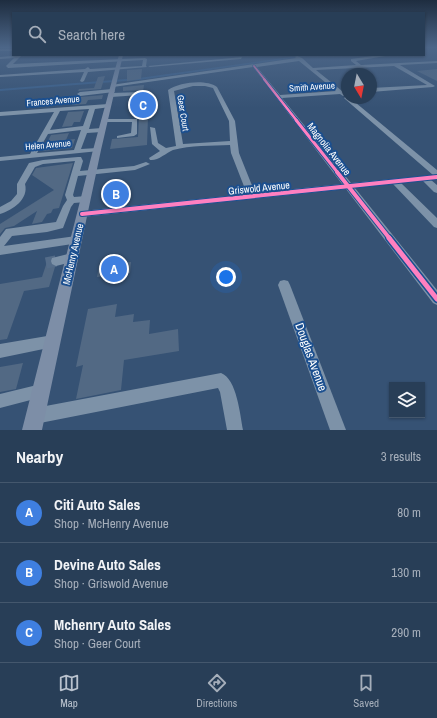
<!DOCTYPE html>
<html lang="en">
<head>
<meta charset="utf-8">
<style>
	body { margin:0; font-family:"Archivo Narrow",sans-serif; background:#30455d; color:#f1f3f6 }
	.controls { position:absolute; right:12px; bottom:12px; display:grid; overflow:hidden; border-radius:0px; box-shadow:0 1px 3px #0004 }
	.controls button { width:36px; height:36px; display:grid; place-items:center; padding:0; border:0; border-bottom:1px solid #44576d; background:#283e57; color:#f1f3f6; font:20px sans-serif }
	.compass { position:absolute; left:341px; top:68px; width:36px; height:36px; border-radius:50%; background:#283e57; box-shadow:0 1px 3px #0004; rotate:170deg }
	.you { position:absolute; left:226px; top:277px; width:14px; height:14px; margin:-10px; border:3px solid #fff; border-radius:50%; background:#1a73e8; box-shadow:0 0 0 6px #1a73e833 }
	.badge { display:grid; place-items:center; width:26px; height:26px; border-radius:50%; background:#b9c2ce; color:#fff; font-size:13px; font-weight:700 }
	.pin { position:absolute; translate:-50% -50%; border:2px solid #fff; box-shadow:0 1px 4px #0006 }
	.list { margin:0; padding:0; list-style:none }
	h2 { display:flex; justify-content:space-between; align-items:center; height:52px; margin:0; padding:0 16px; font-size:17px }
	h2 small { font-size:13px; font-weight:400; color:#a5aeba }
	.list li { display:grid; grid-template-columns:26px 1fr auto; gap:12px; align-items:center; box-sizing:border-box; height:60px; padding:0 16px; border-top:1px solid #44576d }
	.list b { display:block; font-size:15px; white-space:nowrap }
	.list p { margin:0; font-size:13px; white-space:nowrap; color:#a5aeba }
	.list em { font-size:13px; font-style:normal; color:#a5aeba }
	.icon { flex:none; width:22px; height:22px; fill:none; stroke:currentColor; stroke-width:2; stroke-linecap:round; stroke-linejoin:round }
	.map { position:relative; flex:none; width:437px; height:430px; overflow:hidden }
	.search { position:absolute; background:#283e57; box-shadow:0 1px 3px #0004; left:12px; right:12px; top:12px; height:44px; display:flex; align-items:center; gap:10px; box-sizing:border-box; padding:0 14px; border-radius:0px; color:#a5aeba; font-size:15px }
	.sheet { height:232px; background:#283e57 }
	nav { display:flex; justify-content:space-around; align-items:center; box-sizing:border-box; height:56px; border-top:1px solid #44576d; background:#283e57; font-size:11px; color:#a5aeba }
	nav a { display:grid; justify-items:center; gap:2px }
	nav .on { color:#b9c2ce }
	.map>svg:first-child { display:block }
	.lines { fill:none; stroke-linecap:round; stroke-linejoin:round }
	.canal { fill:#3b618d; fill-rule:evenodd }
	.building { fill:#526984 }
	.minor-tunnel { stroke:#546c89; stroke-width:11; stroke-dasharray:11 5.5; stroke-linecap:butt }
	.minor { fill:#7d92a8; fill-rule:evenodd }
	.major { fill:#7d8ea7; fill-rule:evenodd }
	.cycleway-far4-casing { stroke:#1b4f8f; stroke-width:3 }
	.cycleway-far3-casing { stroke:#1b4f8f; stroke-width:4 }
	.cycleway-far2-casing { stroke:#1b4f8f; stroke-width:5 }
	.cycleway-far1-casing { stroke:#1b4f8f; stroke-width:6 }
	.cycleway-casing { stroke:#1b4f8f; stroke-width:8 }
	.cycleway-far4 { stroke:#ff80c0; stroke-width:2 }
	.cycleway-far3 { stroke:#ff80c0; stroke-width:2.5 }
	.cycleway-far2 { stroke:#ff80c0; stroke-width:3 }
	.cycleway-far1 { stroke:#ff80c0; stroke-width:4 }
	.cycleway { stroke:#ff80c0; stroke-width:5 }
	.labels { text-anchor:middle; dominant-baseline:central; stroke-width:4; stroke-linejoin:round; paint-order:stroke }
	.far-street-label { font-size:9px; fill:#fff; stroke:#1b4f8f }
	.street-label { font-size:10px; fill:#fff; stroke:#1b4f8f }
	.near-street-label { font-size:12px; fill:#fff; stroke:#1b4f8f }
</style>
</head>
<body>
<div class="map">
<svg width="437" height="430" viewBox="0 0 437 430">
	<rect width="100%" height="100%" fill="#365274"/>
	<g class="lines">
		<path class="canal" d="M 305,55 L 315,55 L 139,80 L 0,91 L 0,89 L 139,78 Z"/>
	</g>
	<g class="building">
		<path d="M 142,69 L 141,79 L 127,81 L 127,70 Z"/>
		<path d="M 437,69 L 437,81 L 417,71 Z"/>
		<path d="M 105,76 L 101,89 L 78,91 L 79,89 L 94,88 L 98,77 Z"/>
		<path d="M 144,85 L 143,92 L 142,90 L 121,91 L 123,91 L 123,87 Z"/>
		<path d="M 76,95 L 80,97 L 103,95 L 102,99 L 88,100 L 86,104 L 72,105 Z"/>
		<path d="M 84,111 L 80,122 L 74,122 L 72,126 L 62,127 L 68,112 Z"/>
		<path d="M 139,117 L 148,117 L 147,145 L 110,149 L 112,139 L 138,137 Z"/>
		<path d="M 69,133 L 66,140 L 75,139 L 72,148 L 43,151 L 51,135 Z"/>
		<path d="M 73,163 L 59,208 L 53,209 L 51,213 L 47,214 L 42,222 L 32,224 L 37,211 L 14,226 L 5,228 L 0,234 L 0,224 L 54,190 L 32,175 L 36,168 Z"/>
		<path d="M 123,187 L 121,199 L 109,200 L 111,188 Z"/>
		<path d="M 50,258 L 51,264 L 55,267 L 49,287 L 24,291 L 7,339 L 0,340 L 0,284 L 42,277 L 48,259 Z"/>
		<path d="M 131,262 L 130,273 L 97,277 L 99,266 Z"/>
		<path d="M 117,304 L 115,317 L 134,314 L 133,322 L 150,320 L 149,334 L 178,329 L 179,351 L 124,360 L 121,390 L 76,399 L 83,365 L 76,367 L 88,309 Z"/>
		<path d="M 23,363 L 16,389 L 0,392 L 0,367 Z"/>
	</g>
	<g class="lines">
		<path class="minor-tunnel" d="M 46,263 L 56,261"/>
		<g class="minor">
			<rect x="0" y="49" width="13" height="2"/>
			<path d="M 22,55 L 13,64 L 145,58 L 147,59 L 146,66 L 147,67 L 88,72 L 84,81 L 82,82 L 80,81 L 84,72 L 0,77 L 0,75 L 85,69 L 88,67 L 90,69 L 142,66 L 143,60 L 8,68 L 6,66 L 14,58 L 0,59 L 0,57 Z"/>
			<path d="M 380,55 L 391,55 L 356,61 L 361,65 L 437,61 L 437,63 L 400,65 L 435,86 L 433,87 L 371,92 L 371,88 L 427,85 L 394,66 L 316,70 L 342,91 L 347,90 L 347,94 L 343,96 L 340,94 L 282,98 L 351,183 L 433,175 L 345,99 L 344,98 L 347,96 L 347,98 L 350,98 L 437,170 L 437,180 L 431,180 L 437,185 L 437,193 L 434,192 L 423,181 L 401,183 L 437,218 L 437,228 L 434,227 L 393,184 L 355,188 L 437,290 L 437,305 L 433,303 L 346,189 L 82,217 L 79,216 L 78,214 L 79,212 L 82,211 L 247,194 L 231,153 L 230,145 C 211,146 191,145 173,150 C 166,153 158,161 150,160 L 149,158 L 160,151 L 152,144 L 150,127 L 155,128 L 158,143 L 166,148 L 176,146 L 168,90 C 180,82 206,79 217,87 L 235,121 L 239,153 L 255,193 L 342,184 L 253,67 L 113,87 L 111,87 L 111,85 L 296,58 L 295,57 L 297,56 L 302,58 L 313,68 L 356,65 L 351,61 L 351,59 ZM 299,61 L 336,91 L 280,95 L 257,67 ZM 193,86 L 205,86 L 213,88 L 229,121 L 230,141 L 183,144 L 174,91 Z"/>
			<path d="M 242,57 L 241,59 L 150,67 L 148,66 Z"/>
			<path d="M 112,89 L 115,91 L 114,92 L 80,96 L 77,94 L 80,92 Z"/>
			<path d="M 142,92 L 142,94 L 140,95 L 111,97 L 108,95 L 111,93 Z"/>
			<path d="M 108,104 L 111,106 L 110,107 L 95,109 L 89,129 L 102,128 L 105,130 L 102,132 L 87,133 L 81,149 L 97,148 L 99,149 L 99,151 L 0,161 L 0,157 L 30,154 L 54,112 L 0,116 L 0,112 ZM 89,109 L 83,126 L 50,130 L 60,111 ZM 81,130 L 74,150 L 37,153 L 48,134 Z"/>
			<path d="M 104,119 L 137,119 L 137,134 L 134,136 L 117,138 L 117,136 L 131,133 L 132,122 L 102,122 L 101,121 Z"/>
			<path d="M 78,157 L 81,157 L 83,161 L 80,171 L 134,166 L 146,162 L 150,164 L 135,170 L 78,176 L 73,195 L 74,197 L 86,196 L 90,199 L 86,202 L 74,203 L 71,207 L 63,228 L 47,232 L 12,236 L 4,246 L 76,236 L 79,237 L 81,240 L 79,243 L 0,255 L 0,237 L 6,229 L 56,222 L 63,206 L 67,200 L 65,195 L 75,161 L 43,164 L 35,167 L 25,184 C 29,199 13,210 0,214 L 0,207 L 11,201 L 17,194 L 17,184 L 29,163 L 43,160 Z"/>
			<path d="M 72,253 L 76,255 L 77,258 L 76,261 L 56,266 L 52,264 L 51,261 L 52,258 Z"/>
			<path d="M 284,280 L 288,281 L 290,285 L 346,430 L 330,430 L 278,285 L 280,281 Z"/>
			<path d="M 53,335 L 58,336 L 59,341 L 58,346 L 0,358 L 0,344 Z"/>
			<path d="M 221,373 C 237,379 240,415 243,430 L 227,430 L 220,392 L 218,388 L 35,424 L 30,421 L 27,416 L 30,411 L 35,408 Z"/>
			<path d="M 41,384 L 46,386 L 48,391 L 46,396 L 0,408 L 0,394 Z"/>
		</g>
		<path class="major" d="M 119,55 L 123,55 L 101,150 L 42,430 L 22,430 L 93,150 Z"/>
		<g class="cycleway-far4-casing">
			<path id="cycleway-far4" d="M 254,66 L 265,80"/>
		</g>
		<g class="cycleway-far3-casing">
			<path id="cycleway-far3" d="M 264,79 L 297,121"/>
		</g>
		<g class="cycleway-far2-casing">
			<path id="cycleway-far2" d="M 296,120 L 338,173"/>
		</g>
		<g class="cycleway-far1-casing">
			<g id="cycleway-far1">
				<path d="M 337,172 L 390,239"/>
				<path d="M 82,214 L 437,177"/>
			</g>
		</g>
		<g class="cycleway-casing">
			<path id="cycleway" d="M 389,238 L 437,299"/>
		</g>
		<use href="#cycleway-far4" class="cycleway-far4"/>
		<use href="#cycleway-far3" class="cycleway-far3"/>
		<use href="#cycleway-far2" class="cycleway-far2"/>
		<use href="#cycleway-far1" class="cycleway-far1"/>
		<use href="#cycleway" class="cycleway"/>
	</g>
	<linearGradient id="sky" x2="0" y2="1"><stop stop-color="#1e2d40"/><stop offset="0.44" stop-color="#4c6688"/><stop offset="1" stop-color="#4c6688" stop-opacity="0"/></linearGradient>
	<rect width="437" height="108" fill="url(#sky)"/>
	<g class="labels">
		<g class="far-street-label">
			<text transform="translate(312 87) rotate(-4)">Smith Avenue</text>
			<text transform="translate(53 101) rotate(-5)">Frances Avenue</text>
			<text transform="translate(183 113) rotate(81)">Geer Court</text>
			<text transform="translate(48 145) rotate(-5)">Helen Avenue</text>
		</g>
		<g class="street-label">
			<text transform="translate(329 149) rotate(52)">Magnolia Avenue</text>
			<text transform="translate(259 188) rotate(-6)">Griswold Avenue</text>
			<text transform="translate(73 254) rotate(-77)">McHenry Avenue</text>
		</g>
		<g class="near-street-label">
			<text transform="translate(311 357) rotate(70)">Douglas Avenue</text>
		</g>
	</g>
</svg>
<div class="controls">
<button><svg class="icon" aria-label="layers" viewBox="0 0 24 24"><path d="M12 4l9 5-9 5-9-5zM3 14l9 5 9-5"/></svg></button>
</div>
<svg class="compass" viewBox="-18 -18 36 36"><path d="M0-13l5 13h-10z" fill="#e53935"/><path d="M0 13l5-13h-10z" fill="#a5aeba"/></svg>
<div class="you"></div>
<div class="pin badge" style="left:114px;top:269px;background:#3f7fe0">A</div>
<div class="pin badge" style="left:116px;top:194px;background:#3f7fe0">B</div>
<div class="pin badge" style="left:143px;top:105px;background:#3f7fe0">C</div>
<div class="search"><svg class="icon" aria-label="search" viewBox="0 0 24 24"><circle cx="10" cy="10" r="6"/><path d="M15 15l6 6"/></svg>Search here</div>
</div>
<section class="sheet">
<h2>Nearby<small>3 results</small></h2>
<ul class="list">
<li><span class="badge" style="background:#3f7fe0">A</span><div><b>Citi Auto Sales</b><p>Shop · McHenry Avenue</p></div><em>80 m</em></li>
<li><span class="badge" style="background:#3f7fe0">B</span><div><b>Devine Auto Sales</b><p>Shop · Griswold Avenue</p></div><em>130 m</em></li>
<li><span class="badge" style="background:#3f7fe0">C</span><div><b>Mchenry Auto Sales</b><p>Shop · Geer Court</p></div><em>290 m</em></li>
</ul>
</section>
<nav>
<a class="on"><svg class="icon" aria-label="map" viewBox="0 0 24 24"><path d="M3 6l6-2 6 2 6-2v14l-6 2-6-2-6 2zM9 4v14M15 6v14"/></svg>Map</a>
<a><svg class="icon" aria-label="directions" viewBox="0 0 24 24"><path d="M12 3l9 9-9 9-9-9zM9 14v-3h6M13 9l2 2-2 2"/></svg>Directions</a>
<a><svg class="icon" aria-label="saved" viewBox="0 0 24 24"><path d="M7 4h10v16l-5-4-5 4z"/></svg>Saved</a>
</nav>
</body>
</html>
